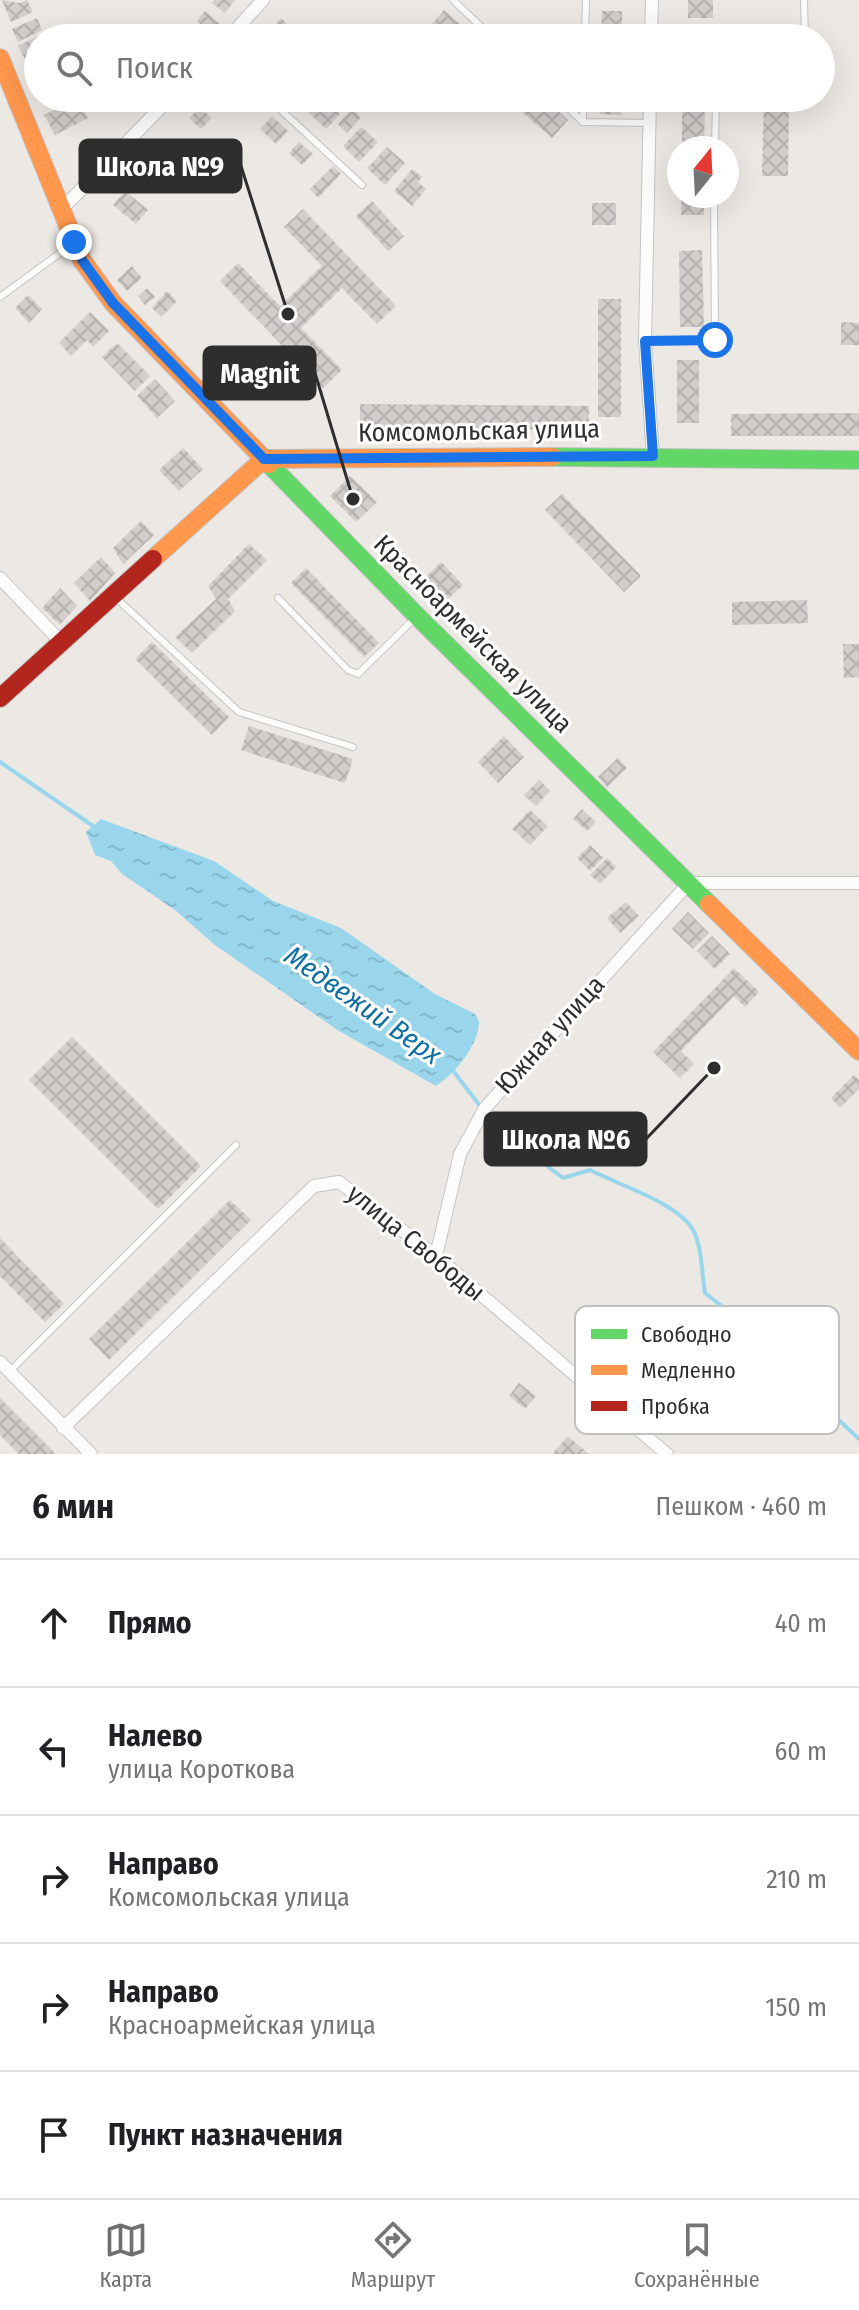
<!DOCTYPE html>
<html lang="ru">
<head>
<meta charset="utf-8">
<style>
	body { margin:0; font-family:"Fira Sans Condensed",sans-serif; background:#f6f6f6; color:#202124 }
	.compass { position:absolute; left:667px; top:136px; width:72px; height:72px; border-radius:50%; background:#fff; box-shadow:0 8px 32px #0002; rotate:18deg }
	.stop { position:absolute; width:24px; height:24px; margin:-18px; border:6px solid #1a73e8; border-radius:50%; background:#fff }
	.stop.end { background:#1a73e8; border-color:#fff; box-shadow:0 2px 8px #0008 }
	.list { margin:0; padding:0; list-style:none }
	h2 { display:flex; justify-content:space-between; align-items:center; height:104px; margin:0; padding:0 32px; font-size:34px }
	h2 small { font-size:26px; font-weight:400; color:#757577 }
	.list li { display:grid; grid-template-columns:52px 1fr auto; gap:24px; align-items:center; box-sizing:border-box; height:128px; padding:0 32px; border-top:2px solid #e0e0e0 }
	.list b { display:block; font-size:30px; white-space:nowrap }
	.list p { margin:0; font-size:26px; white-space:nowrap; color:#757577 }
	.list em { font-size:26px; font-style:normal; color:#757577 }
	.icon { flex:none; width:44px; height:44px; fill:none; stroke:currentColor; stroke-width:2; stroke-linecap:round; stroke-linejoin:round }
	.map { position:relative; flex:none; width:859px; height:1454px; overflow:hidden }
	.search { position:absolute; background:#fff; box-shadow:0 8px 32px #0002; left:24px; right:24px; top:24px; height:88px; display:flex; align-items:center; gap:20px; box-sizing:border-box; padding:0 28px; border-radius:44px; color:#757577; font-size:30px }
	.sheet { height:744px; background:#fff }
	nav { display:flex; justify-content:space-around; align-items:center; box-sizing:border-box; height:112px; border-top:2px solid #e0e0e0; background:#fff; font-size:22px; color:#757577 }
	nav a { display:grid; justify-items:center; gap:4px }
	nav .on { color:#706f6e }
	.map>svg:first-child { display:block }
	.water { fill:url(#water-ripples) }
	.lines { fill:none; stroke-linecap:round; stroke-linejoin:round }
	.stream { stroke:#99d6ec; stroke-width:4 }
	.building { fill:url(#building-cross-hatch) }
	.lane-casing { stroke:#c5c4c5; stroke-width:8 }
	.street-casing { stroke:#c5c4c5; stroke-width:14 }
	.fast-casing { stroke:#c5c4c5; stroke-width:20 }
	.slow-casing { stroke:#c5c4c5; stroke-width:20 }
	.jam-casing { stroke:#c5c4c5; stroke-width:20 }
	.lane { stroke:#fcfcfb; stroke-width:6 }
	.street { stroke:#fcfcfb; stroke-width:12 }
	.fast { stroke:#63d668; stroke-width:18 }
	.slow { stroke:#ff974d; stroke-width:18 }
	.jam { stroke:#b3261e; stroke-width:18 }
	.route { stroke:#1a73e8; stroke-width:10 }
	.labels { text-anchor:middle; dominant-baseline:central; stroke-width:6; stroke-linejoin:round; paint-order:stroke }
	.street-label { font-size:26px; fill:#2e2e2e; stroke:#fff }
	.water-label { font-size:28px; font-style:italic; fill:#0d6fa3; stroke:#fff }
	.key { fill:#fff; stroke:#c0c0c0; stroke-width:2 }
	.key-label { font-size:22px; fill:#2e2e2e }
	.leader { fill:none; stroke:#2e2e2e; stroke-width:3 }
	.callout-dot { fill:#2e2e2e; stroke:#fff; stroke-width:3 }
	.callout { fill:#2e2e2e; stroke:#2e2e2e; stroke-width:3 }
	.callout-label { font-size:28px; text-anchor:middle; font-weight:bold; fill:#fff }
</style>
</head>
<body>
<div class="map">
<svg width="859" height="1454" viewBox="0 0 859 1454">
	<defs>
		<pattern id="water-ripples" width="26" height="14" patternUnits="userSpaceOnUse" patternTransform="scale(2)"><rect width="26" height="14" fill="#99d6ec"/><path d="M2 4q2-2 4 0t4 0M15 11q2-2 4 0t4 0" fill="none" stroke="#84b8cb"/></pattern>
		<pattern id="building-cross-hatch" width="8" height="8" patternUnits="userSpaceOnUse" patternTransform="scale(2)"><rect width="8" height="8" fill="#d1cecb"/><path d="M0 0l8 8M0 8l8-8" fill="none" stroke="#b4b1af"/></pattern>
	</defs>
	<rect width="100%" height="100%" fill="#ece8e4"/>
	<path class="water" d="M 101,819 L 214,861 L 273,901 L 341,928 L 435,994 L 475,1014 L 479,1021 C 480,1043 455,1074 436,1086 L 339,1031 L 215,945 L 175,910 L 122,874 L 111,861 L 95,855 L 86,832 Z"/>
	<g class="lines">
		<g class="stream">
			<path d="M 0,762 L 93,826"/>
			<path d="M 451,1068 L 497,1128 L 563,1178 L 590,1170 C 619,1185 678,1203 693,1230 C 702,1246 702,1275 705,1293 L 723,1307 L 826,1340 L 830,1381 L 826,1408 L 859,1439"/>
		</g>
	</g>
	<g class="building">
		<path d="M 2,0 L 19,3 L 27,0 L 33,12 L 11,22 Z"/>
		<path d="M 214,0 L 235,0 L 225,13 L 212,3 Z"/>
		<rect x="688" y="0" width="25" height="18"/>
		<path d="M 444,10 L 476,38 L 438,38 L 428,29 Z"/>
		<path d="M 205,11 L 220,24 L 212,34 L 197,21 Z"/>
		<path d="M 602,11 L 622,11 L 622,38 L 601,38 Z"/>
		<path d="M 37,18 L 42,30 L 18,42 L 12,29 Z"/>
		<path d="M 281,18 L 288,25 L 279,36 L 271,30 Z"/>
		<path d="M 38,36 L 38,53 L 25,59 L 18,46 Z"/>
		<path d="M 78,98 L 88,118 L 55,135 L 44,115 Z"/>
		<path d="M 323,98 L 340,114 L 326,129 L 308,112 Z"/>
		<path d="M 506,98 L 544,98 L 568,120 L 552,138 Z"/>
		<path d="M 600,98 L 621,98 L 621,115 L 600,114 Z"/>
		<path d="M 682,98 L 705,98 L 704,148 L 682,148 Z"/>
		<path d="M 764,98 L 789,98 L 788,176 L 762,176 Z"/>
		<path d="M 200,107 L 212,118 L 201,129 L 189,118 Z"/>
		<path d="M 352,109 L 361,117 L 347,133 L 338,124 Z"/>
		<path d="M 272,116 L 288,131 L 276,144 L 260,129 Z"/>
		<path d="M 361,127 L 378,142 L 359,162 L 343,146 Z"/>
		<path d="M 299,142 L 313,154 L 302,165 L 289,153 Z"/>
		<path d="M 387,147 L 405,163 L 385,185 L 367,168 Z"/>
		<path d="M 333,166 L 341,174 L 318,198 L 310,189 Z"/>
		<path d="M 412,169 L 422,177 L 418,182 L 426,189 L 412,206 L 394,191 Z"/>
		<path d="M 125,191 L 148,210 L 136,224 L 113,205 Z"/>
		<rect x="681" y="196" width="23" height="19"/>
		<path d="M 372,201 L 404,236 L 388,251 L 356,216 Z"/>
		<rect x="592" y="203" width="24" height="22"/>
		<path d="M 303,209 L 396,306 L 377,324 L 342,288 L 301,328 L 342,370 L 323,388 L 220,281 L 238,263 L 280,306 L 322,266 L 284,227 Z"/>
		<path d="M 702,250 L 704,327 L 680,327 L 679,251 Z"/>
		<path d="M 132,266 L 142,278 L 127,291 L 117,280 Z"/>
		<path d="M 147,288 L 155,297 L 145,305 L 138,296 Z"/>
		<path d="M 167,291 L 177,301 L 161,317 L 152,308 Z"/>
		<path d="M 28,295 L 42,309 L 29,323 L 15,308 Z"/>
		<rect x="598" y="299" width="23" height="118"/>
		<path d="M 90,312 L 109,331 L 93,347 L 87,340 L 71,356 L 59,343 Z"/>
		<path d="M 841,322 L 859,323 L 859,345 L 841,345 Z"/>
		<path d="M 117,343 L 150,376 L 135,391 L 102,357 Z"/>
		<rect x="677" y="360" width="22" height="63"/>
		<path d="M 155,379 L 175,401 L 157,418 L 137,396 Z"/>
		<path d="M 360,404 L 589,406 L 589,430 L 360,428 Z"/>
		<path d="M 859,413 L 859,436 L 731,436 L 731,414 Z"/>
		<path d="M 183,448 L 203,469 L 179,491 L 159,470 Z"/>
		<path d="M 350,476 L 377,502 L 356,522 L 330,496 Z"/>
		<path d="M 562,494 L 641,576 L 624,592 L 545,510 Z"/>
		<path d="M 141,521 L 154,535 L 123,564 L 113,548 Z"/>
		<path d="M 249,544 L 267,560 L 228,599 L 235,611 L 192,653 L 175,637 L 216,599 L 208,586 Z"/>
		<path d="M 101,557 L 115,573 L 90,601 L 74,583 Z"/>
		<path d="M 441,562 L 463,585 L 447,600 L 425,578 Z"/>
		<path d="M 306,568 L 379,643 L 364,657 L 291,583 Z"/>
		<path d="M 60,588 L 77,606 L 60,625 L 42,608 Z"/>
		<path d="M 807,600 L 808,623 L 732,625 L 732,602 Z"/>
		<path d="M 152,642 L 229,717 L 212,735 L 135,659 Z"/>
		<path d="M 843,644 L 859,644 L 859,677 L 844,678 Z"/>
		<path d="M 249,726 L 353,759 L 345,783 L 241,750 Z"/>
		<path d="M 504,736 L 524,757 L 498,783 L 478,762 Z"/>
		<path d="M 618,758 L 627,768 L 607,787 L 598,777 Z"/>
		<path d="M 539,780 L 550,791 L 536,806 L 524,795 Z"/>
		<path d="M 582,809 L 596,822 L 587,831 L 573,819 Z"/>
		<path d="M 530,810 L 548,826 L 530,845 L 512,829 Z"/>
		<path d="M 590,845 L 603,858 L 590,871 L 577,858 Z"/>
		<path d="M 607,858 L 616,867 L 600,884 L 590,875 Z"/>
		<path d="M 626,902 L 639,916 L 620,933 L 607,918 Z"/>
		<path d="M 688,912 L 709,933 L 693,949 L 672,929 Z"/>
		<path d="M 712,936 L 730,954 L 715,969 L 697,951 Z"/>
		<path d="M 734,968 L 759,992 L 745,1007 L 734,996 L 681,1051 L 694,1064 L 680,1078 L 653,1052 Z"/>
		<path d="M 72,1037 L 201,1166 L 158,1209 L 29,1080 Z"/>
		<path d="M 854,1075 L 859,1080 L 859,1089 L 840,1108 L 831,1098 Z"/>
		<path d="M 230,1200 L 251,1220 L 109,1360 L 89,1339 Z"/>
		<path d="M 0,1238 L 64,1304 L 45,1322 L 0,1276 Z"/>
		<path d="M 519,1383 L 536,1396 L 525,1409 L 509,1396 Z"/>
		<path d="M 0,1398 L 56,1454 L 19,1454 L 0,1435 Z"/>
		<path d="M 568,1436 L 589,1454 L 552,1454 Z"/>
	</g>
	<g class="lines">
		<g class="lane-casing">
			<g id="lane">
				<path d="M 453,0 L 493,38"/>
				<path d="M 804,0 L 805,38"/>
				<path d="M 652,30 L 804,32"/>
				<path d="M 585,38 L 586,0"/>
				<path d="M 268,98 L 362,185"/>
				<path d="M 558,98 L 583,122"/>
				<path d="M 583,98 L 583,122 L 650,123"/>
				<path d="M 715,148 L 716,98"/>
				<path d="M 0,297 L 71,245"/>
				<path d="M 645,341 L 715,340 L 714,196"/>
				<path d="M 115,597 L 239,712 L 353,747"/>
				<path d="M 278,598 L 348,670 L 358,674 L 415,618"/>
				<path d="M 9,1372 L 236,1145"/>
			</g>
		</g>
		<g class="street-casing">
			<g id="street">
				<path d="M 228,38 L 263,0"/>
				<path d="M 651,38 L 652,0"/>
				<path d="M 650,98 L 645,341 L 653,456"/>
				<path d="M 61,210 L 170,98"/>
				<path d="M 0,578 L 62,643"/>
				<path d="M 436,1256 L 460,1154 L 485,1108 L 689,883 L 859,883"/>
				<path d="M 0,1362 L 91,1454"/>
				<path d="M 63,1428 L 314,1186 L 339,1182 L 436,1256 L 667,1454"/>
			</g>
		</g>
		<g class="fast-casing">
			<g id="fast">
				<path d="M 553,457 L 859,460"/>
				<path d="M 269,464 L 417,616 L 709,904"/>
			</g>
		</g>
		<g class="slow-casing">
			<g id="slow">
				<path d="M 0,58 L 82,260 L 113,303 L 269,464"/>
				<path d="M 153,559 L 264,459 L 553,457"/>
				<path d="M 709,904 L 859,1051"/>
			</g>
		</g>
		<g class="jam-casing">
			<path id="jam" d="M 0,698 L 153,559"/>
		</g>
		<use href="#lane" class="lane"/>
		<use href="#street" class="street"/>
		<use href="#fast" class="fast"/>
		<use href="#slow" class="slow"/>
		<use href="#jam" class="jam"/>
	</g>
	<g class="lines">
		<path class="route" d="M 74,242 L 82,260 L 113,303 L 264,459 L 653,456 L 645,341 L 715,340"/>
	</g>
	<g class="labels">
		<g class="street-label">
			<text transform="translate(479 431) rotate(-1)">Комсомольская улица</text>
			<text transform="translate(473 634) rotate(45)">Красноармейская улица</text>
			<text transform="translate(550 1035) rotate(-48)">Южная улица</text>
			<text transform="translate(416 1243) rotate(39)">улица Свободы</text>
		</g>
		<g class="water-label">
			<text transform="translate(363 1005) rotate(35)">Медвежий Верх</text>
		</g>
	</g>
	<rect x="575" y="1306" width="264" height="128" rx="12" class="key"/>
	<rect x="591" y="1329" width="36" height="10" fill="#63d668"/>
	<rect x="591" y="1365" width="36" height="10" fill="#ff974d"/>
	<rect x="591" y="1401" width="36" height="10" fill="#b3261e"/>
	<g class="key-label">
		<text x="641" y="1342">Свободно</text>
		<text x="641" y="1378">Медленно</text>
		<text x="641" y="1414">Пробка</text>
	</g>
	<path class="leader" d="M288 314L241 166M353 499L315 373M714 1068L646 1139"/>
	<g class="callout-dot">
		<circle cx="288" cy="314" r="8"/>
		<circle cx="353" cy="499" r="8"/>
		<circle cx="714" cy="1068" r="8"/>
	</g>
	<g class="callout">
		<rect x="80" y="140" width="161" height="52" rx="8"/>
		<rect x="204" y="347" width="111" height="52" rx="8"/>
		<rect x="485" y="1113" width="161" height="52" rx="8"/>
	</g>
	<g class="callout-label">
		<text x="160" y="176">Школа №9</text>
		<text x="260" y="383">Magnit</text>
		<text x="566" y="1149">Школа №6</text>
	</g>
</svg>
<svg class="compass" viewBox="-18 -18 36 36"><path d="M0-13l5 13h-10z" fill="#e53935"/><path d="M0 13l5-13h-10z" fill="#757577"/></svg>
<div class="stop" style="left:715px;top:340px"></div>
<div class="stop end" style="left:74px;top:242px"></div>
<div class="search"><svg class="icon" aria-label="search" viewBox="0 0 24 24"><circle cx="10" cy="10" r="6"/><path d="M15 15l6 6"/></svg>Поиск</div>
</div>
<section class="sheet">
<h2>6 мин<small>Пешком · 460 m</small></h2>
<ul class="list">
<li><svg class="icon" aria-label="ahead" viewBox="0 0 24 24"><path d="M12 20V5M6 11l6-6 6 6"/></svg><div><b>Прямо</b></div><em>40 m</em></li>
<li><svg class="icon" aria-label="left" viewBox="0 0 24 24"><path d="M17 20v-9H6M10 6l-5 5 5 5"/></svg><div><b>Налево</b><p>улица Короткова</p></div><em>60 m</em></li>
<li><svg class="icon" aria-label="right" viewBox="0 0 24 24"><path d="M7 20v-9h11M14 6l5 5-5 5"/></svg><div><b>Направо</b><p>Комсомольская улица</p></div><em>210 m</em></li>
<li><svg class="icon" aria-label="right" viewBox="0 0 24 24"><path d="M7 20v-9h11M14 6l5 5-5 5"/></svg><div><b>Направо</b><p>Красноармейская улица</p></div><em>150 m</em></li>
<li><svg class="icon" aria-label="arrive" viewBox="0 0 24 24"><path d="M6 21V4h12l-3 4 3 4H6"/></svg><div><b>Пункт назначения</b></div></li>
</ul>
</section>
<nav>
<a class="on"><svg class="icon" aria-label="map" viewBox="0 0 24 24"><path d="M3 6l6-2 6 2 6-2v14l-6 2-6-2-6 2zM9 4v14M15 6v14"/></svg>Карта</a>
<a><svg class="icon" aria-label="directions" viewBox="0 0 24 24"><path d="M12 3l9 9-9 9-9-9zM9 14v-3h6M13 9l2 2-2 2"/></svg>Маршрут</a>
<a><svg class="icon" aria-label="saved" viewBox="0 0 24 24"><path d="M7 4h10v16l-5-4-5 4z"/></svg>Сохранённые</a>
</nav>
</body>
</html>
